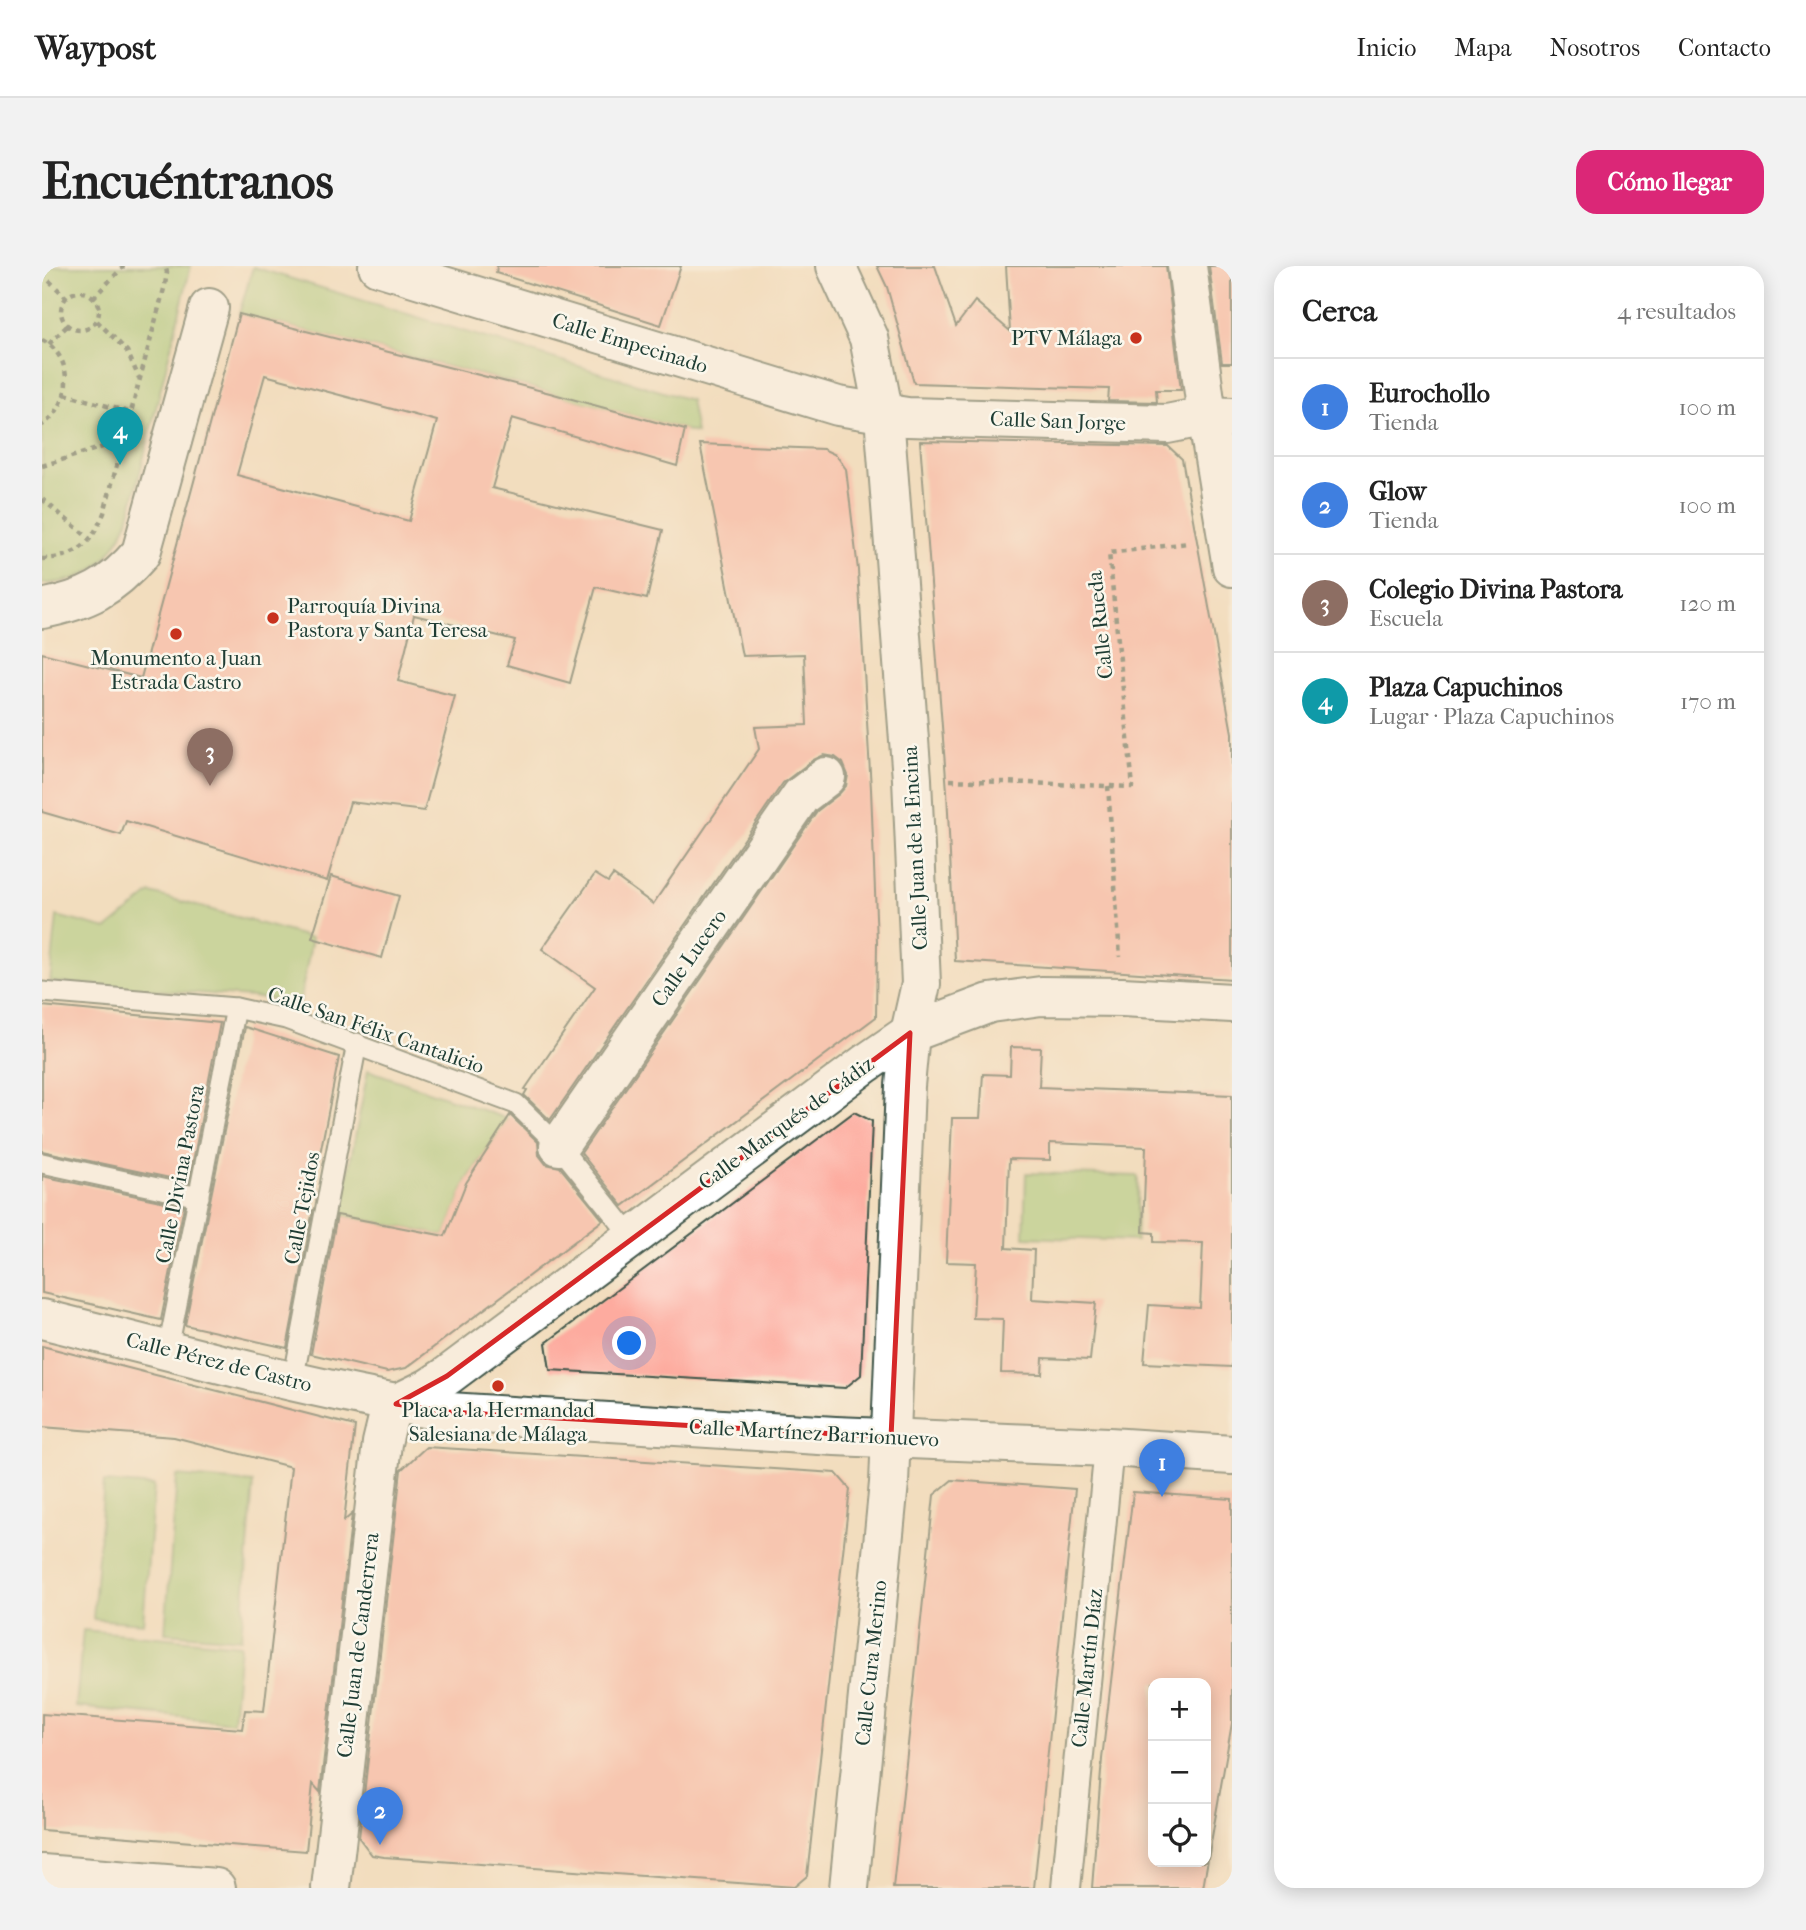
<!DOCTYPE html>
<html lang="es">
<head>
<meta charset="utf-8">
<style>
	body { margin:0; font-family:"IM FELL French Canon",serif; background:#f2f2f2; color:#222 }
	.controls { position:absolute; right:21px; bottom:21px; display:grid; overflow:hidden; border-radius:14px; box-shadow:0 4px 18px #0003 }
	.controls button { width:63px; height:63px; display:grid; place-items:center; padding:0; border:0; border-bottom:2px solid #e0e0e0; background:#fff; color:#222; font:35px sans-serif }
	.you { position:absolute; left:588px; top:1078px; width:24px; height:24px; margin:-18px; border:5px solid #fff; border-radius:50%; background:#1a73e8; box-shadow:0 0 0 10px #1a73e833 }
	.badge { display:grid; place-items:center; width:46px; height:46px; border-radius:50%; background:#db2777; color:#fff; font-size:23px; font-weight:700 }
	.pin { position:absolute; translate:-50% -58px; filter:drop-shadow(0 2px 4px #0008) }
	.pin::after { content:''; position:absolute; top:37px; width:24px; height:21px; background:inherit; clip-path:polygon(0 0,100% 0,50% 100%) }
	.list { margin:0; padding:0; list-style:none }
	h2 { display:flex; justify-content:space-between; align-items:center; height:91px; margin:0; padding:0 28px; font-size:30px }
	h2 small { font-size:23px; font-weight:400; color:#767676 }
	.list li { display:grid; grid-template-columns:46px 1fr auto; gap:21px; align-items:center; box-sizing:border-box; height:98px; padding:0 28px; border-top:2px solid #e0e0e0 }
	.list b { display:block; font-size:26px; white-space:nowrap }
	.list p { margin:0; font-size:23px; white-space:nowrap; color:#767676 }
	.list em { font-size:23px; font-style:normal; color:#767676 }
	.icon { flex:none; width:38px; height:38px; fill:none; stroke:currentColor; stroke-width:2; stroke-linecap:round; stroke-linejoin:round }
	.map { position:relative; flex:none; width:1190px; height:1622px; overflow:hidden; border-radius:21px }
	header { display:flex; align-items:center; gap:42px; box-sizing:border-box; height:98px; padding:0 35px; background:#fff; border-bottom:2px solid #e0e0e0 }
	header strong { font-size:33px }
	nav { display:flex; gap:38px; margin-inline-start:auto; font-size:24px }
	.intro { display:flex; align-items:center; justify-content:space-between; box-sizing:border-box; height:168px; padding:0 42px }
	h1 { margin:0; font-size:49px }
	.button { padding:18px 32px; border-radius:21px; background:#db2777; color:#fff; font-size:24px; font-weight:700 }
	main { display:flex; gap:42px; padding:0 42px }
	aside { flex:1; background:#fff; border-radius:21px; box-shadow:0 4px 18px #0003 }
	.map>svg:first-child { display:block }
	.green { fill:#9cc976; stroke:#5e8355; stroke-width:2 }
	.building { fill:#fdab9f; fill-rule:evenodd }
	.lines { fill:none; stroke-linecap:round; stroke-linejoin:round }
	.service-casing { stroke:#3f5549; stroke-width:23 }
	.pedestrian-casing { stroke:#3f5549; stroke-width:32 }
	.minor-casing { stroke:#3f5549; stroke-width:42 }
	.secondary-casing { stroke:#3f5549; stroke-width:42 }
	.path { stroke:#3f5549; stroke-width:4.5; stroke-dasharray:5 5; stroke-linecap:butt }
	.service { stroke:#fff; stroke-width:19 }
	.pedestrian { stroke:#fff; stroke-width:28 }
	.minor { stroke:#fff; stroke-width:38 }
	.secondary { stroke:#fff; stroke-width:38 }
	.marked { fill:none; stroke:#d62828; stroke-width:5; stroke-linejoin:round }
	.poi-dot { fill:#c8321e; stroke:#fbf7ec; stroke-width:2.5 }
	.labels { text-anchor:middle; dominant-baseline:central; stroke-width:5; stroke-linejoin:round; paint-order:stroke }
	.poi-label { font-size:21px; fill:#1f3d34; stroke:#fbf7ec }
	.street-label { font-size:21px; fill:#1f3d34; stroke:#fbf7ec }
</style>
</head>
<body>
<header>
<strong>Waypost</strong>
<nav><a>Inicio</a><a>Mapa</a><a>Nosotros</a><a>Contacto</a></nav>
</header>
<div class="intro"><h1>Encuéntranos</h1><a class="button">Cómo llegar</a></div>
<main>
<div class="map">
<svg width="1190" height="1622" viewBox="0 0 1190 1622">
	<rect width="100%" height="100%" fill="#fbf7ec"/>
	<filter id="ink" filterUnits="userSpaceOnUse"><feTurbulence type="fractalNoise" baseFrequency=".0143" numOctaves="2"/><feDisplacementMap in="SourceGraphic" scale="14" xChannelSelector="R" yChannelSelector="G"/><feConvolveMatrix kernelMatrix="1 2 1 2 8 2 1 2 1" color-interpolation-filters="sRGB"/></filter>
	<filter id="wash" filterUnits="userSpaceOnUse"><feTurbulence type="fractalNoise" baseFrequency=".00686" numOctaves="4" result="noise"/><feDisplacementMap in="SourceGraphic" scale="28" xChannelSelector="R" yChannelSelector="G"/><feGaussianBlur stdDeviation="1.57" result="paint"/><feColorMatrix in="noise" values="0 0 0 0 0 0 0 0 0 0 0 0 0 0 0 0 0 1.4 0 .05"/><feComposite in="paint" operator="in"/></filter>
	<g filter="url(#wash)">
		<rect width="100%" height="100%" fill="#f2ddbe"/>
		<g class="green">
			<path d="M 0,0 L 149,0 L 86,255 C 68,296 47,316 0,318 Z"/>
			<path d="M 211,1 L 648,134 L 654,167 L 479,119 L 197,48 Z"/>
			<path d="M 109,627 L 270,672 L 257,740 L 235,734 L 209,731 L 8,716 L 15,650 L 65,663 Z"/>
			<path d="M 326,804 L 466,853 L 425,914 L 403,970 L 298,949 Z"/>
			<path d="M 984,907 L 1096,910 L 1094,975 L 982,971 Z"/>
			<path d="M 135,1210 L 211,1217 L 199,1373 L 123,1367 Z"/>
			<path d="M 62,1216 L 112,1220 L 101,1357 L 51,1353 Z"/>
			<path d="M 41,1364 L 198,1379 L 191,1456 L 34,1441 Z"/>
		</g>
		<g id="blocks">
			<g class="building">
				<path d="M 455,0 L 639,0 L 619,59 L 454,7 Z"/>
				<path d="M 835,0 L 893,0 L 914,60 L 933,35 L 968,65 L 964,0 L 1124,0 L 1139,124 L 1114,124 L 1115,136 L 1066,135 L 1067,123 L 872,117 L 845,21 Z"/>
				<path d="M 1167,0 L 1190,0 L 1190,97 L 1180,97 Z"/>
				<path d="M 197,48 L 508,127 L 643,164 L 635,200 L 470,152 L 450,222 L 621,264 L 605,333 L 554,321 L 528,417 L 465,399 L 473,374 L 372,349 L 356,415 L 413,430 L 382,545 L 308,536 L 285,615 L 84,555 L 79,569 L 0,546 L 0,387 L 99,412 ZM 223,109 L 395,155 L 367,255 L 195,209 Z"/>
				<path d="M 878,175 L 1126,180 L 1140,193 L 1190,467 L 1190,713 L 913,695 L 905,525 Z"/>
				<path d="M 658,178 L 781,183 L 794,189 L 804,203 L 816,304 L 829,523 L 835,676 L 834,751 L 581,940 L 539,887 L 775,545 L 797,528 L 804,520 L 806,509 L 801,497 L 793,491 L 782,489 L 771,494 L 741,517 L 508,854 L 482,829 L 485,824 L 483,823 L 553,721 L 500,683 L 553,608 L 566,616 L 571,609 L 611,638 L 717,483 L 713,461 L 765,459 L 762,388 L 700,390 Z"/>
				<path d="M 289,610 L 357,630 L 340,692 L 270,672 Z"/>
				<path d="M 0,740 L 178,757 L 147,916 L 0,885 Z"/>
				<path d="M 203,761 L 297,791 L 267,944 L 271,944 L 245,1082 L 143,1059 Z"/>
				<path d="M 969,781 L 999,782 L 997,821 L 1190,829 L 1190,1101 L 1102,1097 L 1107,1039 L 1158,1042 L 1161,977 L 1112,976 L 1112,967 L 1101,966 L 1104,881 L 1008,877 L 1008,894 L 967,893 L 964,982 L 992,984 L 990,1033 L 1054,1037 L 1048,1094 L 1001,1092 L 1000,1108 L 959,1107 L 961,1053 L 931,1052 L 934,997 L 904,996 L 910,852 L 938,852 L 941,808 L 968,809 Z"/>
				<path d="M 812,846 L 830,855 L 819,1109 L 803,1122 L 508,1104 L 504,1077 Z"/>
				<path d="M 468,849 L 496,876 L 497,889 L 504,898 L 518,901 L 561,954 L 364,1102 L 345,1106 L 269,1088 L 295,949 L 403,970 L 424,917 Z"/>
				<path d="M 0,910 L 142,940 L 119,1054 L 0,1027 Z"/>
				<path d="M 0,1080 L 313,1160 L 302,1255 L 310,1248 L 278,1526 L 271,1518 L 264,1585 L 0,1564 L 0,1448 L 200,1463 L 203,1444 L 222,1445 L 249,1201 L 132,1171 L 0,1161 Z"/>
				<path d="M 384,1181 L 794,1207 L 808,1223 L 765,1610 L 752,1621 L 342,1591 L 330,1589 L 317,1572 L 359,1204 Z"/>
				<path d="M 910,1214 L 1033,1223 L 992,1622 L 851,1622 L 892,1229 Z"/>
				<path d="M 1091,1226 L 1190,1233 L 1190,1457 L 1161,1622 L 1050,1622 L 1060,1493 ZM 1111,1417 L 1164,1417 L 1164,1596 L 1111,1596 Z"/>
			</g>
		</g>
	</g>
	<g filter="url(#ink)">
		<use href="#blocks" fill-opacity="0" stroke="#3f5549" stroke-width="2"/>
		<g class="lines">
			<g class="service-casing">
				<g id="service">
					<path d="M 0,726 L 194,742 L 244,753 L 474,838 L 517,880 L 590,971"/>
					<path d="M 0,897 L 157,931"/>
					<path d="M 126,1083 L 194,742"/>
					<path d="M 251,1115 L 315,777"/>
				</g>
			</g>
			<g class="pedestrian-casing">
				<path id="pedestrian" d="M 1024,1622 L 1067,1181"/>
			</g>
			<g class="minor-casing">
				<g id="minor">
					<path d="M 336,0 L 796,140 L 865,151 L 1125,158 L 1165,150 L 1190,151"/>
					<path d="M 794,0 L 827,72 L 842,149 L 870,513 L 879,718 L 868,767 L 863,820 L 847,1217 L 807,1622"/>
					<path d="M 1145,0 L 1165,150 L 1190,301"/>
					<path d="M 0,343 C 45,334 69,322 99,287 L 167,42"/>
					<path d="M 517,880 L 759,530 L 784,511"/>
					<path d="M 0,1053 C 135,1086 270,1125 407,1146 L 793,1170 L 1067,1181 L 1190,1189"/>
					<path d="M 354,1138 L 387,1122 L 405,1110 L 823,798 L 868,767 L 948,737 L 999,730 L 1080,731 L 1190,737"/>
					<path d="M 289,1622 L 340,1177 L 346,1152 L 354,1138"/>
				</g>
			</g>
			<g class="secondary-casing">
				<path id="secondary" d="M 0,1608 L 174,1622"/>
			</g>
			<g class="path">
				<path d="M 0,8 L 25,32"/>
				<circle cx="38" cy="45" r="19"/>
				<path d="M 51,32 L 82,0"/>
				<path d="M 55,55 L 85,85 L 97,112"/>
				<path d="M 0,74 C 34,92 30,140 0,159"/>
				<path d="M 7,78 L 26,59"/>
				<path d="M 23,128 L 90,147"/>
				<path d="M 0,200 L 80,175"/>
				<path d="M 0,233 L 48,273"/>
				<path d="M 0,293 C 37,291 48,279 62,247 L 123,19 L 125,6 L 123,0"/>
				<path d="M 908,514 L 1091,521 L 1067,287 L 1146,277"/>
				<path d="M 1066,520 L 1078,691"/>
			</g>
			<use href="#service" class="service"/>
			<use href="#pedestrian" class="pedestrian"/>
			<use href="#minor" class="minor"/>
			<use href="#secondary" class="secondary"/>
		</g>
	</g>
	<path d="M0 0H1190V1622H0ZM 868,767 L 849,1171 L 407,1146 L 354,1138 L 405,1110 Z" fill="#f2ddbe" fill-opacity=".55" fill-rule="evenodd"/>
	<path class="marked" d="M 868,767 L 849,1171 L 407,1146 L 354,1138 L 405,1110 Z"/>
	<g class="poi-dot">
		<circle cx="1094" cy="72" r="7"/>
		<circle cx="231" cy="352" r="7"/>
		<circle cx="134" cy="368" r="7"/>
		<circle cx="456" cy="1120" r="7"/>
	</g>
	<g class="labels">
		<g class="poi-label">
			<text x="1080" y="72" text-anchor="end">PTV Málaga</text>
			<text x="245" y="340" text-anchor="start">Parroquía Divina<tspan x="245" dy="24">Pastora y Santa Teresa</tspan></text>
			<text x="134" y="392">Monumento a Juan<tspan x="134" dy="24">Estrada Castro</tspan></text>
			<text x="456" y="1144">Placa a la Hermandad<tspan x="456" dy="24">Salesiana de Málaga</tspan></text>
		</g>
		<g class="street-label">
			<text transform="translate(588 77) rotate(17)">Calle Empecinado</text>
			<text transform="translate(1016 155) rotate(2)">Calle San Jorge</text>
			<text transform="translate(1058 359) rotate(-96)">Calle Rueda</text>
			<text transform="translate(873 582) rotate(-93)">Calle Juan de la Encina</text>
			<text transform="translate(647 692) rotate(-55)">Calle Lucero</text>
			<text transform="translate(334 764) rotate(19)">Calle San Félix Cantalicio</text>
			<text transform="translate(744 857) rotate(-36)">Calle Marqués de Cádiz</text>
			<text transform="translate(138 908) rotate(-79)">Calle Divina Pastora</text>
			<text transform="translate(260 942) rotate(-79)">Calle Tejidos</text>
			<text transform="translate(177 1096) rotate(14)">Calle Pérez de Castro</text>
			<text transform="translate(772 1167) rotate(3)">Calle Martínez Barrionuevo</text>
			<text transform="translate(316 1379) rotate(-83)">Calle Juan de Canderrera</text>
			<text transform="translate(829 1397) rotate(-84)">Calle Cura Merino</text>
			<text transform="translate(1045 1402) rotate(-84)">Calle Martín Díaz</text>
		</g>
	</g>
</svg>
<div class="controls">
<button>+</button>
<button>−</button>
<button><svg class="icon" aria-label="locate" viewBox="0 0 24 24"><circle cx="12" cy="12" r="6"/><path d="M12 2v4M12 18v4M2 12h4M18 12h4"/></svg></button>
</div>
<div class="you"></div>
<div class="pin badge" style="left:1120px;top:1231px;background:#3f7fe0">1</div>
<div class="pin badge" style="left:338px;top:1579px;background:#3f7fe0">2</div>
<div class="pin badge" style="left:168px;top:520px;background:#8d6e63">3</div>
<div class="pin badge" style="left:78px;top:199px;background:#0f9aa8">4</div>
</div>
<aside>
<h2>Cerca<small>4 resultados</small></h2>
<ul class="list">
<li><span class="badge" style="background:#3f7fe0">1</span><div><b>Eurochollo</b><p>Tienda</p></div><em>100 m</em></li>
<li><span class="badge" style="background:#3f7fe0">2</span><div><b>Glow</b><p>Tienda</p></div><em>100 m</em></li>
<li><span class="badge" style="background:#8d6e63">3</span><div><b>Colegio Divina Pastora</b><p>Escuela</p></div><em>120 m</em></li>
<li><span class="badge" style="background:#0f9aa8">4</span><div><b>Plaza Capuchinos</b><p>Lugar · Plaza Capuchinos</p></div><em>170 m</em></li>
</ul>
</aside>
</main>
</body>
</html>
